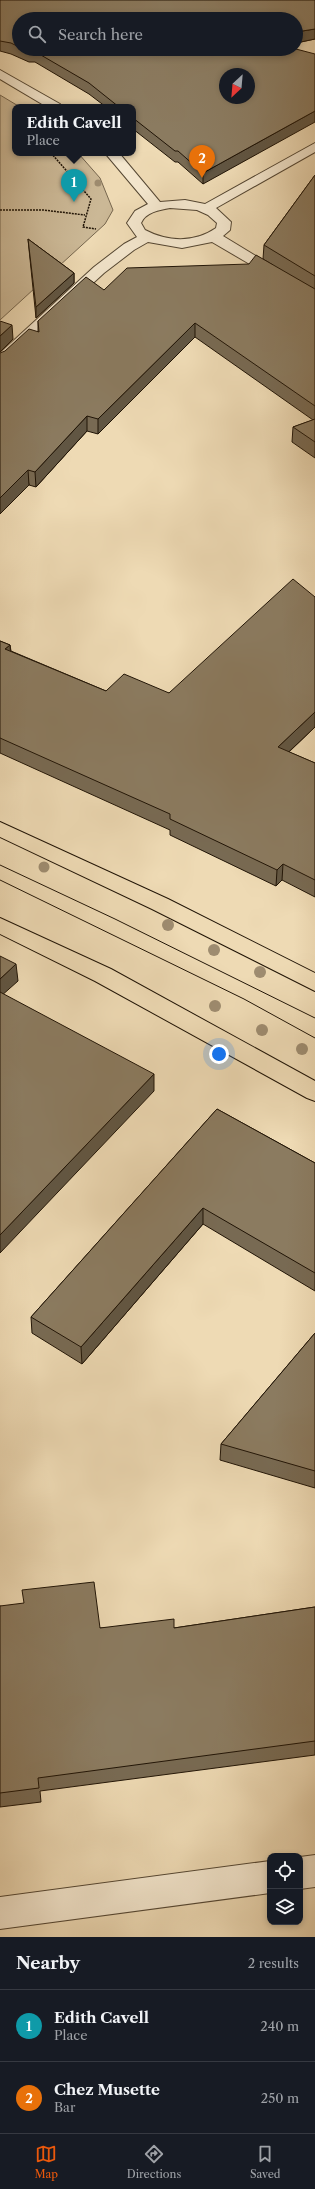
<!DOCTYPE html>
<html lang="en">
<head>
<meta charset="utf-8">
<style>
	body { margin:0; font-family:"Libre Caslon Text",serif; background:#242831; color:#f1f3f6 }
	.controls { position:absolute; right:12px; bottom:12px; display:grid; overflow:hidden; border-radius:8px; box-shadow:0 2px 6px #0003 }
	.controls button { width:36px; height:36px; display:grid; place-items:center; padding:0; border:0; border-bottom:1px solid #363941; background:#171b24; color:#f1f3f6; font:20px sans-serif }
	.compass { position:absolute; left:219px; top:68px; width:36px; height:36px; border-radius:50%; background:#171b24; box-shadow:0 2px 6px #0003; rotate:206deg }
	.you { position:absolute; left:219px; top:1054px; width:14px; height:14px; margin:-10px; border:3px solid #fff; border-radius:50%; background:#1a73e8; box-shadow:0 0 0 6px #1a73e833 }
	.badge { display:grid; place-items:center; width:26px; height:26px; border-radius:50%; background:#ea580c; color:#fff; font-size:13px; font-weight:700 }
	.pin { position:absolute; translate:-50% -33px; filter:drop-shadow(0 1px 2px #0008) }
	.pin::after { content:''; position:absolute; top:21px; width:14px; height:12px; background:inherit; clip-path:polygon(0 0,100% 0,50% 100%) }
	.popup { position:absolute; left:12px; top:104px; width:124px; height:52px; box-sizing:border-box; display:grid; place-content:center; border-radius:8px; background:#171b24; filter:drop-shadow(0 1px 3px #0005); font-size:13px; white-space:nowrap; color:#9ea1a6 }
	.popup b { font-size:15px; color:#f1f3f6 }
	.popup::after { content:''; position:absolute; left:50%; top:100%; margin-left:-8px; border:8px solid transparent; border-top-color:#171b24 }
	.list { margin:0; padding:0; list-style:none }
	h2 { display:flex; justify-content:space-between; align-items:center; height:52px; margin:0; padding:0 16px; font-size:17px }
	h2 small { font-size:13px; font-weight:400; color:#9ea1a6 }
	.list li { display:grid; grid-template-columns:26px 1fr auto; gap:12px; align-items:center; box-sizing:border-box; height:72px; padding:0 16px; border-top:1px solid #363941 }
	.list b { display:block; font-size:15px; white-space:nowrap }
	.list p { margin:0; font-size:13px; white-space:nowrap; color:#9ea1a6 }
	.list em { font-size:13px; font-style:normal; color:#9ea1a6 }
	.icon { flex:none; width:22px; height:22px; fill:none; stroke:currentColor; stroke-width:2; stroke-linecap:round; stroke-linejoin:round }
	.map { position:relative; flex:none; width:315px; height:1937px; overflow:hidden }
	.search { position:absolute; background:#171b24; box-shadow:0 2px 6px #0003; left:12px; right:12px; top:12px; height:44px; display:flex; align-items:center; gap:10px; box-sizing:border-box; padding:0 14px; border-radius:22px; color:#9ea1a6; font-size:15px }
	.sheet { height:196px; background:#171b24 }
	nav { display:flex; justify-content:space-around; align-items:center; box-sizing:border-box; height:56px; border-top:1px solid #363941; background:#171b24; font-size:11px; color:#9ea1a6 }
	nav a { display:grid; justify-items:center; gap:2px }
	nav .on { color:#ea580c }
	.map>svg:first-child { display:block }
	.green { fill:#cbb896; stroke:#76664e }
	.lines { fill:none; stroke-linecap:round; stroke-linejoin:round }
	.minor-casing { stroke:#544632; stroke-width:2 }
	.major-casing { stroke:#201406; stroke-width:2 }
	.path { stroke:#201406; stroke-width:1.5; stroke-dasharray:2 1; stroke-linecap:butt }
	.minor { fill:#f4e7ce; fill-rule:evenodd }
	.major { fill:#eedab4; fill-rule:evenodd }
	.tram { stroke:#201406; stroke-width:1 }
	.tree { fill:#9e8c70 }
	.wall { fill:#786a53; stroke:#201406 }
	.shaded-wall { fill:#615643; stroke:#201406 }
	.building { fill:#8b7b60; stroke:#201406; fill-rule:evenodd }
</style>
</head>
<body>
<div class="map">
<svg width="315" height="1937" viewBox="0 0 315 1937">
	<rect width="100%" height="100%" fill="#eedab4"/>
	<filter id="stains"><feTurbulence type="fractalNoise" baseFrequency=".005" numOctaves="4"/><feColorMatrix values="0 0 0 0 .2 0 0 0 0 .09 0 0 0 0 .02 0 0 0 .5 -.17"/></filter>
	<radialGradient id="worn" r=".72"><stop offset=".6" stop-color="#630" stop-opacity="0"/><stop offset="1" stop-color="#630" stop-opacity=".3"/></radialGradient>
	<path class="green" d="M 0,95 L 20,107 L 15,107 L 15,153 L 78,153 L 100,178 L 113,210 L 105,224 L 0,320 Z"/>
	<g class="lines">
		<g class="minor-casing">
			<g id="minor">
				<path d="M 0,70 L 60,104 L 62,107 L 47,107 L 0,79 Z"/>
				<path d="M 315,143 L 315,152 L 216,208 L 231,222 L 230,230 L 223,236 L 315,292 L 315,302 L 212,242 L 182,248 L 148,242 L 134,250 L 104,273 L 5,364 L 0,366 L 0,353 L 94,267 L 124,244 L 137,237 L 127,223 L 135,211 L 148,204 L 105,153 L 119,153 L 160,202 L 185,200 L 205,204 ZM 170,208 L 197,210 L 208,215 L 217,223 L 216,228 C 194,243 168,242 145,230 L 141,223 C 146,212 159,210 170,208 Z"/>
				<path d="M 315,1855 L 315,1887 L 300,1889 L 300,1857 Z"/>
				<path d="M 270,1861 L 270,1893 L 0,1929 L 0,1897 Z"/>
			</g>
		</g>
		<g class="major-casing">
			<g id="major">
				<path d="M 0,822 L 168,899 L 315,973 L 315,991 L 152,909 L 0,837 Z"/>
				<path d="M 0,918 L 111,969 L 315,1081 L 315,1101 L 307,1098 L 95,981 L 0,934 Z"/>
			</g>
		</g>
		<g class="path">
			<path d="M 51,153 L 91,199 L 83,227 L 96,229"/>
			<path d="M 0,210 L 43,210 L 85,215"/>
		</g>
		<use href="#minor" class="minor"/>
		<use href="#major" class="major"/>
		<g class="tram">
			<path d="M 0,865 L 115,919 L 315,1018"/>
			<path d="M 0,880 L 244,999 L 315,1038"/>
		</g>
	</g>
	<g class="tree">
		<circle cx="98" cy="183" r="3.5"/>
		<circle cx="44" cy="867" r="5.5"/>
		<circle cx="168" cy="925" r="6"/>
		<circle cx="214" cy="950" r="6"/>
		<circle cx="260" cy="972" r="6"/>
		<circle cx="215" cy="1006" r="6"/>
		<circle cx="262" cy="1030" r="6"/>
		<circle cx="302" cy="1049" r="6"/>
	</g>
	<g class="wall">
		<path d="M 0,0 L 315,0 L 315,39 L 296,43 L 19,19 L 19,49 L 296,49 L 203,184 L 178,162 L 175,162 L 133,129 L 133,107 L 106,107 L 89,94 L 35,62 L 29,62 L 11,54 L 0,51 Z"/>
		<path d="M 315,175 L 315,458 L 292,442 L 293,427 L 313,420 L 195,337 L 98,434 L 87,431 L 36,487 L 29,485 L 5,351 L 38,332 L 38,321 L 104,290 L 273,265 L 263,259 L 264,245 Z"/>
		<path d="M 28,239 L 74,273 L 74,283 L 36,318 L 29,249 Z"/>
		<path d="M 315,597 L 315,727 L 289,752 L 315,763 L 315,897 L 282,880 L 276,886 L 170,835 L 170,830 L 0,753 L 0,641 L 10,645 L 11,651 L 106,691 L 169,693 Z"/>
		<path d="M 217,1109 L 315,1163 L 315,1291 L 203,1224 L 82,1364 L 32,1333 L 31,1317 Z"/>
		<path d="M 315,1333 L 315,1488 L 220,1460 L 221,1444 Z"/>
		<path d="M 0,1606 L 100,1628 L 174,1628 L 315,1607 L 315,1755 L 40,1791 L 41,1802 L 0,1807 Z"/>
	</g>
	<g class="shaded-wall">
		<path d="M 315,29 L 315,39 L 296,43 L 296,32 Z"/>
		<path d="M 315,111 L 315,122 L 203,184 L 203,173 Z"/>
		<path d="M 74,273 L 74,283 L 36,318 L 36,307 Z"/>
		<path d="M 195,323 L 195,337 L 98,434 L 98,419 Z"/>
		<path d="M 12,325 L 13,339 L 0,352 L 0,336 Z"/>
		<path d="M 87,416 L 87,431 L 36,487 L 35,472 Z"/>
		<path d="M 28,470 L 29,485 L 0,514 L 0,498 Z"/>
		<path d="M 10,645 L 11,660 L 5,649 Z"/>
		<path d="M 315,712 L 315,727 L 277,763 L 278,747 Z"/>
		<path d="M 283,864 L 282,880 L 276,886 L 277,870 Z"/>
		<path d="M 16,964 L 18,981 L 0,997 L 0,979 Z"/>
		<path d="M 154,1074 L 154,1091 L 0,1253 L 0,1235 Z"/>
		<path d="M 203,1208 L 203,1224 L 82,1364 L 81,1347 Z"/>
	</g>
	<g class="building">
		<path d="M 0,0 L 315,0 L 315,29 L 296,32 L 296,19 L 19,19 L 19,47 L 11,43 L 0,41 Z"/>
		<path d="M 24,49 L 296,49 L 315,54 L 315,111 L 203,173 L 178,151 L 175,151 L 133,118 L 133,107 L 119,107 L 89,83 L 34,51 L 28,51 ZM 225,74 L 249,74 L 249,98 L 225,98 Z"/>
		<path d="M 315,175 L 315,276 L 264,245 Z"/>
		<path d="M 28,239 L 74,273 L 36,307 Z"/>
		<path d="M 256,255 L 315,289 L 315,406 L 195,323 L 98,419 L 87,416 L 35,472 L 28,470 L 0,498 L 0,353 L 5,351 L 29,329 L 39,332 L 38,321 L 86,277 L 104,290 L 127,268 L 249,264 Z"/>
		<path d="M 0,321 L 12,325 L 0,336 Z"/>
		<path d="M 315,419 L 315,442 L 293,427 Z"/>
		<path d="M 293,579 L 315,597 L 315,712 L 278,747 L 315,763 L 315,880 L 283,864 L 277,870 L 170,819 L 170,814 L 0,738 L 0,641 L 10,645 L 5,649 L 106,691 L 124,674 L 169,693 Z"/>
		<path d="M 0,956 L 16,964 L 0,979 Z"/>
		<path d="M 0,992 L 154,1074 L 0,1235 Z"/>
		<path d="M 217,1109 L 315,1163 L 315,1273 L 203,1208 L 81,1347 L 31,1317 Z"/>
		<path d="M 315,1333 L 315,1471 L 221,1444 Z"/>
		<path d="M 94,1582 L 100,1628 L 174,1619 L 174,1628 L 315,1607 L 315,1741 L 38,1778 L 39,1788 L 0,1793 L 0,1606 L 24,1603 L 22,1590 Z"/>
	</g>
	<rect width="100%" height="100%" filter="url(#stains)"/>
	<rect width="100%" height="100%" fill="url(#worn)"/>
</svg>
<div class="controls">
<button><svg class="icon" aria-label="locate" viewBox="0 0 24 24"><circle cx="12" cy="12" r="6"/><path d="M12 2v4M12 18v4M2 12h4M18 12h4"/></svg></button>
<button><svg class="icon" aria-label="layers" viewBox="0 0 24 24"><path d="M12 4l9 5-9 5-9-5zM3 14l9 5 9-5"/></svg></button>
</div>
<svg class="compass" viewBox="-18 -18 36 36"><path d="M0-13l5 13h-10z" fill="#e53935"/><path d="M0 13l5-13h-10z" fill="#9ea1a6"/></svg>
<div class="you"></div>
<div class="pin badge" style="left:74px;top:202px;background:#0f9aa8">1</div>
<div class="popup"><b>Edith Cavell</b>Place</div>
<div class="pin badge" style="left:202px;top:178px;background:#e8710a">2</div>
<div class="search"><svg class="icon" aria-label="search" viewBox="0 0 24 24"><circle cx="10" cy="10" r="6"/><path d="M15 15l6 6"/></svg>Search here</div>
</div>
<section class="sheet">
<h2>Nearby<small>2 results</small></h2>
<ul class="list">
<li><span class="badge" style="background:#0f9aa8">1</span><div><b>Edith Cavell</b><p>Place</p></div><em>240 m</em></li>
<li><span class="badge" style="background:#e8710a">2</span><div><b>Chez Musette</b><p>Bar</p></div><em>250 m</em></li>
</ul>
</section>
<nav>
<a class="on"><svg class="icon" aria-label="map" viewBox="0 0 24 24"><path d="M3 6l6-2 6 2 6-2v14l-6 2-6-2-6 2zM9 4v14M15 6v14"/></svg>Map</a>
<a><svg class="icon" aria-label="directions" viewBox="0 0 24 24"><path d="M12 3l9 9-9 9-9-9zM9 14v-3h6M13 9l2 2-2 2"/></svg>Directions</a>
<a><svg class="icon" aria-label="saved" viewBox="0 0 24 24"><path d="M7 4h10v16l-5-4-5 4z"/></svg>Saved</a>
</nav>
</body>
</html>
